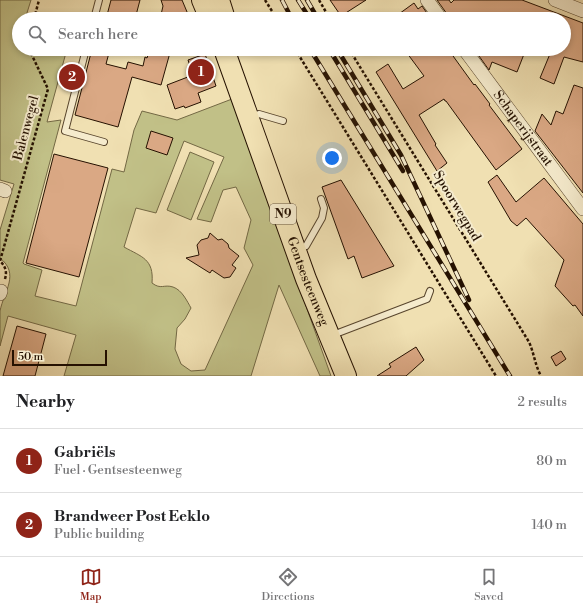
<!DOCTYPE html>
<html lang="en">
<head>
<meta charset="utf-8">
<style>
	body { margin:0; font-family:"Libre Bodoni",serif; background:#f6f6f6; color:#202124 }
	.scale { position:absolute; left:12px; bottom:10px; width:95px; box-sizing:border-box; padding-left:4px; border:2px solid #251101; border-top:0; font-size:11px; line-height:14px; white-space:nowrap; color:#251101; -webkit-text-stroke:3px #f5ebcd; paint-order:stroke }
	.you { position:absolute; left:332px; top:158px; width:14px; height:14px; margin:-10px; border:3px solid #fff; border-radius:50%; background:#1a73e8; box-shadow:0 0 0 6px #1a73e833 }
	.badge { display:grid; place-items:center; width:26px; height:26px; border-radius:50%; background:#8f2418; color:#fff; font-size:13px; font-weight:700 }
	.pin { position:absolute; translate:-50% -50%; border:2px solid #fff; box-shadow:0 1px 4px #0006 }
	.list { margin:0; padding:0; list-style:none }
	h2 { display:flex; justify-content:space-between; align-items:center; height:52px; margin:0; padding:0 16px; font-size:17px }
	h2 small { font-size:13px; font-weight:400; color:#757577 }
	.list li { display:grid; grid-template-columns:26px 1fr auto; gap:12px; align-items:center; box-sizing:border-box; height:64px; padding:0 16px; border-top:1px solid #e0e0e0 }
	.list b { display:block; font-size:15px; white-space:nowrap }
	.list p { margin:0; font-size:13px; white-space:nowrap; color:#757577 }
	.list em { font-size:13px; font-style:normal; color:#757577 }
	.icon { flex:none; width:22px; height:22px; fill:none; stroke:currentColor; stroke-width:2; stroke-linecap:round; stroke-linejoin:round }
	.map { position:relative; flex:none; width:583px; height:376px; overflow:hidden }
	.search { position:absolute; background:#fff; box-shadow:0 2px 6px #0003; left:12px; right:12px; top:12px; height:44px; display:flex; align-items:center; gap:10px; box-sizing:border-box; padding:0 14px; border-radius:22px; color:#757577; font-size:15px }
	.sheet { height:180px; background:#fff }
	nav { display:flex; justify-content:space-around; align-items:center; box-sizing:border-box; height:56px; border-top:1px solid #e0e0e0; background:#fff; font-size:11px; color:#757577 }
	nav a { display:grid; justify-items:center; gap:2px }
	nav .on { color:#8f2418 }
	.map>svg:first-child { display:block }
	.green { fill:#c1c087; stroke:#736844; fill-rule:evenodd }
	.building { fill:#daa884; stroke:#251101 }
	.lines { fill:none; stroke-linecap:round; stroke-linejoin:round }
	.service-casing { stroke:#58452d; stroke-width:8 }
	.minor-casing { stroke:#58452d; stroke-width:14 }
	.primary-casing { stroke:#251101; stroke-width:22 }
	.path { stroke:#251101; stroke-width:2.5; stroke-dasharray:3 2; stroke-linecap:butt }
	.service { stroke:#f5ebcd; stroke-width:6 }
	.minor { stroke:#f5ebcd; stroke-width:13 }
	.primary { stroke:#f0e0b2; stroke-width:20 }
	.rail-casing { stroke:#251101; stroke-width:4.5 }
	.rail { stroke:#f5ebcd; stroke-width:3; stroke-dasharray:9; stroke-linecap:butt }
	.labels { text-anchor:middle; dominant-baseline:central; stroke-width:4; stroke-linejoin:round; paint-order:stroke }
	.shield { fill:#f5ebcd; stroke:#63523e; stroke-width:1 }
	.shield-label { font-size:12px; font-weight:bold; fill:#251101 }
	.street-label { font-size:13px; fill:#251101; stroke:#f5ebcd }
</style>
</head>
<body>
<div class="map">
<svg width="583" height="376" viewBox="0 0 583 376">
	<rect width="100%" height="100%" fill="#f0e0b2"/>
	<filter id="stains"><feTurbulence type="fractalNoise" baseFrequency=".005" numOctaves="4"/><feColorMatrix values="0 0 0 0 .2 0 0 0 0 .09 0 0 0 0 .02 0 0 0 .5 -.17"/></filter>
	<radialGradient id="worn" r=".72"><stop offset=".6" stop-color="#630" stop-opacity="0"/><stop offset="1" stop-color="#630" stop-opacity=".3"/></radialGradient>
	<g class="green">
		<path d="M 0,0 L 31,0 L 26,16 L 38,19 L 19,19 L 19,49 L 67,49 L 47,122 L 61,120 L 23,263 L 24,264 L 42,270 L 35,296 L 76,306 L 112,169 L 124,172 L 134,130 L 142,111 L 177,120 L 232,99 L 331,376 L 320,376 L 279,285 L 251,376 L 64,376 L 76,335 L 8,316 L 0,346 C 0,335 0,322 0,311 C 4,291 20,274 0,258 L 0,230 L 14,184 L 0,180 ZM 184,141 L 224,157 L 197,219 L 211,222 L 223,190 L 236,187 L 251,220 L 244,248 L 253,265 L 205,370 L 191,371 L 181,364 L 175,349 L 177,328 L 185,319 L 191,308 C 187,301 182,290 173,287 C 164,284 161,290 152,283 C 154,259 142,257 124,247 L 136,208 L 156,213 Z"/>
		<path d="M 190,152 L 214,162 L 191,220 L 167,210 Z"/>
	</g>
	<g class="building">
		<path d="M 111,0 L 140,0 L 135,19 L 106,19 Z"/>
		<path d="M 161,0 L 182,0 L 190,19 L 160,19 L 163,6 Z"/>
		<path d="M 330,0 L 366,0 L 341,16 Z"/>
		<path d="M 437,0 L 449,0 L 451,3 L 454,0 L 522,0 L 583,23 L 583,62 L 564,57 L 554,84 L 540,78 L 552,49 L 564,49 L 564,19 L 449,19 L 447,14 Z"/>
		<path d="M 414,3 L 418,9 L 422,6 L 431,19 L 392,19 Z"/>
		<path d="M 92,49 L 110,49 L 106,64 L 126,69 L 128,62 L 143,66 L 145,57 L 147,58 L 150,49 L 156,51 L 157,49 L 171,49 L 161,85 L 132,77 L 118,127 L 75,115 Z"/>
		<path d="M 404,49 L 448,49 L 474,85 L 475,84 L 490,104 L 489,105 L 522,149 L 496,170 L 446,101 L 445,101 L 444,99 L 419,115 L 436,144 L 435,145 L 447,163 L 437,171 L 376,72 L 388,64 L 403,89 L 424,76 Z"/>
		<path d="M 474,49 L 526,49 L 517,72 L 492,62 L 489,70 Z"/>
		<path d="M 205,54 L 216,86 L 198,93 L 201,102 L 185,108 L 184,106 L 175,109 L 167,85 L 193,75 L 188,60 Z"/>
		<path d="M 574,85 L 583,88 L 583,193 L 535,131 L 542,114 L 551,125 L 556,111 L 563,114 Z"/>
		<path d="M 151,131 L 173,138 L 167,155 L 146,148 Z"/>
		<path d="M 54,154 L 108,168 L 79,277 L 26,263 Z"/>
		<path d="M 497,175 L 516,202 L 544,178 L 583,224 L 583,316 L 575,305 L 573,306 L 555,286 L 564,260 L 526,218 L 517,226 L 511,221 L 488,182 Z"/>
		<path d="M 341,180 L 386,253 L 394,266 L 362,278 L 354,256 L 348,259 L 322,187 Z"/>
		<path d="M 210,233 L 218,240 L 222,239 L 228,244 L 229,248 L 239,256 L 232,265 L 236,268 L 230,277 L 224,278 L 212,270 L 210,273 L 186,258 L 199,255 L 197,245 L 201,240 L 208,238 Z"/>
		<path d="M 17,326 L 46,334 L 35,376 L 3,376 Z"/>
		<path d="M 416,347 L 424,360 L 406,376 L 377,376 L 391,367 L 389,364 Z"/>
		<path d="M 561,351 L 566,359 L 556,366 L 551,357 Z"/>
	</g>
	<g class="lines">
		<g class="service-casing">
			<g id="service">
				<path d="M 94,19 L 99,0"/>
				<path d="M 86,49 L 65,131 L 104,142"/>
				<path d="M 259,114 L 283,121"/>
				<path d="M 306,246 L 322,218 L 324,208 L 321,199"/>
				<path d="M 338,333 L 427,299 L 430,291"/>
			</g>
		</g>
		<g class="minor-casing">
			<g id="minor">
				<path d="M 427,0 L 441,19"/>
				<path d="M 555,0 L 583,11"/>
				<path id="s1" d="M 464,49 L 583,209"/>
				<path d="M 0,189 L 5,191"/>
				<path d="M 0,294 L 1,291"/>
			</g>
		</g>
		<g class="primary-casing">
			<g id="primary">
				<path d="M 202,0 L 210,19"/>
				<path d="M 219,0 L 225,19"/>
				<path id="s2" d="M 224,49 L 306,279 L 346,376"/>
			</g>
		</g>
		<g class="path">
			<path d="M 265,0 L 277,19"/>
			<path d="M 319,0 L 330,19"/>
			<path d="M 34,19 L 39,0"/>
			<path d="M 295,49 L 496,376"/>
			<path d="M 349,49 L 529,342 C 534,353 535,365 541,376"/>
			<path d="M 5,279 C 7,272 6,267 0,261 L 48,89 L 29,49"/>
		</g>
		<use href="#service" class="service"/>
		<use href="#minor" class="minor"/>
		<use href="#primary" class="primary"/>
		<g class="rail-casing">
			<g id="rail">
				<path d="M 282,0 L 292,19"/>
				<path d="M 298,0 L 310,19"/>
				<path d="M 307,0 L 318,19"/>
				<path d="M 310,49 L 510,376"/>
				<path d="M 329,49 L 403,171"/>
				<path d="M 337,49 L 401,155 L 469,300"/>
			</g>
		</g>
		<use href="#rail" class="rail"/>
	</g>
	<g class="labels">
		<rect class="shield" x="270" y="204" width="26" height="20" rx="3"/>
		<g class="shield-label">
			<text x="283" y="214">N9</text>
		</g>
		<g class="street-label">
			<text transform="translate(26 128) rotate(-75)">Balenwegel</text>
			<text stroke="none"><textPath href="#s1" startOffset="99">Schaperijstraat</textPath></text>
			<text transform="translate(457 206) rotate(59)">Spoorwegpad</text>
			<text stroke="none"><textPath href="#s2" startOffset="247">Gentsesteenweg</textPath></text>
		</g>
	</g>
	<rect width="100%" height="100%" filter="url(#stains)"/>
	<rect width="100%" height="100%" fill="url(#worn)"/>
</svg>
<div class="scale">50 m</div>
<div class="you"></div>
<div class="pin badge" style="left:201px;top:72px">1</div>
<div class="pin badge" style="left:72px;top:77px">2</div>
<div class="search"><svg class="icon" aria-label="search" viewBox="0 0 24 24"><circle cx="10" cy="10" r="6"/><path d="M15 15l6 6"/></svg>Search here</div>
</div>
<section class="sheet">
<h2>Nearby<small>2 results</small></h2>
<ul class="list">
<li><span class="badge">1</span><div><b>Gabriëls</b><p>Fuel · Gentsesteenweg</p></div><em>80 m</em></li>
<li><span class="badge">2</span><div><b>Brandweer Post Eeklo</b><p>Public building</p></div><em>140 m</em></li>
</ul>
</section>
<nav>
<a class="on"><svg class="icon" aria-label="map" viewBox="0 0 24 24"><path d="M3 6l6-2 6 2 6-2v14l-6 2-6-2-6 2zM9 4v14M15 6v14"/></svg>Map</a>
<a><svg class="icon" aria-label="directions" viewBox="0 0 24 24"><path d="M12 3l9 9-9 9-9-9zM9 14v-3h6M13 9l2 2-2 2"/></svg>Directions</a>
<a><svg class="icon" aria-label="saved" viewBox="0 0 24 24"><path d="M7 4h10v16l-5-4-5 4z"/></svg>Saved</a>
</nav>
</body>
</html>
